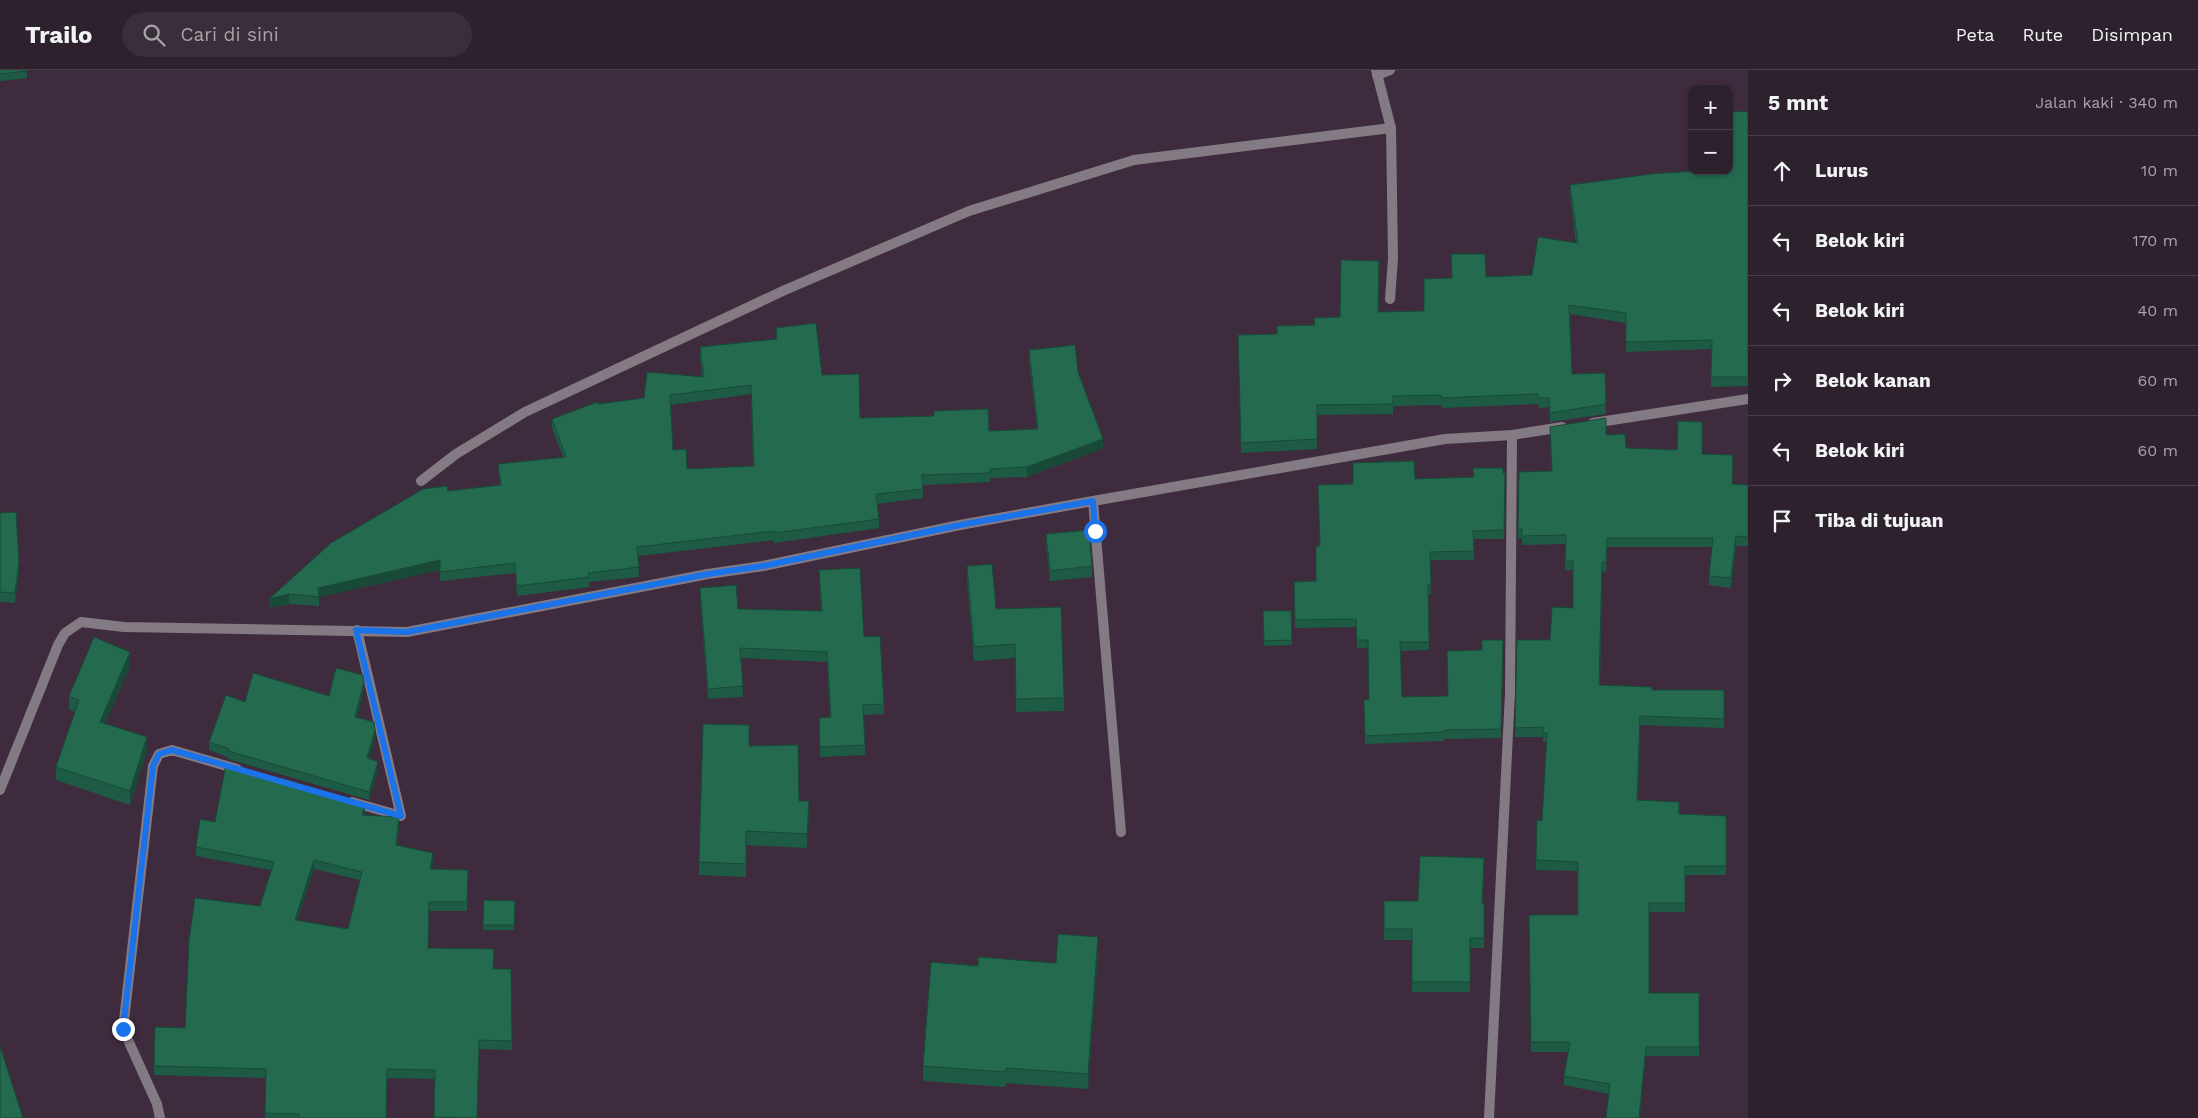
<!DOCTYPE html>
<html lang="id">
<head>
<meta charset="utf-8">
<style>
	body { margin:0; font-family:"Work Sans",sans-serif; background:#3a2e3a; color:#f1f3f6 }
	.controls { position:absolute; right:15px; top:15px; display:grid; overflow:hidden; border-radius:10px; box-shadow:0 1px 4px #0004 }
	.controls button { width:45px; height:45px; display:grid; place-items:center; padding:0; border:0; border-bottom:1px solid #493e4a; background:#2e212e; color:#f1f3f6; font:25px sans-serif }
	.stop { position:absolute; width:15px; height:15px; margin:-11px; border:4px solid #1a73e8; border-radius:50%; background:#fff }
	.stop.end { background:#1a73e8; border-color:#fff; box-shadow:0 1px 5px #0008 }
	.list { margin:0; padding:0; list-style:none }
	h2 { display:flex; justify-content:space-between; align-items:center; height:65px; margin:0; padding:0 20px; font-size:21px }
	h2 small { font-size:16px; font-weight:400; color:#a7a3aa }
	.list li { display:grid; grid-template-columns:32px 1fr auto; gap:15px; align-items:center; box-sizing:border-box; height:70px; padding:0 20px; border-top:1px solid #493e4a }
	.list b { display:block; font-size:19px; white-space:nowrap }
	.list em { font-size:16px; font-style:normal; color:#a7a3aa }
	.icon { flex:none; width:28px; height:28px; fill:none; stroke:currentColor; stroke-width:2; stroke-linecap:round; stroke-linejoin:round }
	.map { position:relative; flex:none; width:1748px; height:1048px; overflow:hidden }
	header { display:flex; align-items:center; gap:30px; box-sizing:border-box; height:70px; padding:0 25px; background:#2e212e; border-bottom:1px solid #493e4a }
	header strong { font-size:24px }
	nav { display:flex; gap:28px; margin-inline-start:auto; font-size:18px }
	.search { width:350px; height:45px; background:#3a2e3a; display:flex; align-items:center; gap:12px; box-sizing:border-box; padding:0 18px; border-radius:28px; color:#a7a3aa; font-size:19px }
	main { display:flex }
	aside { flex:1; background:#2e212e }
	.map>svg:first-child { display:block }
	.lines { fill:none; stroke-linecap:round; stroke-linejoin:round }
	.service { stroke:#847a84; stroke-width:10 }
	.minor { stroke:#847a84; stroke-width:10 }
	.tertiary { stroke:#847a84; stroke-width:10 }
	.wall { fill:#1e5b44; fill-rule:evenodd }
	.shaded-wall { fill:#184a37 }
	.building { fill:#236a4f; stroke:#184a37; fill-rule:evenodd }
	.route { stroke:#1a73e8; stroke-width:6 }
</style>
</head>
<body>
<header>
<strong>Trailo</strong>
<div class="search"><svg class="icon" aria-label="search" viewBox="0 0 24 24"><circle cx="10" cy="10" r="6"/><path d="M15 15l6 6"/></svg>Cari di sini</div>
<nav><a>Peta</a><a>Rute</a><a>Disimpan</a></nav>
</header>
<main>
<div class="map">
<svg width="1748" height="1048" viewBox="0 0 1748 1048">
	<rect width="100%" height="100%" fill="#3e2c3e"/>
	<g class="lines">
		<path class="service" d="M 1377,5 L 1390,0"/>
		<g class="minor">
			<path d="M 1376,0 L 1391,58 L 1393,189 L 1390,229"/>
			<path d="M 421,411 L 456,384 L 525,342 L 785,220 L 969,141 L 1134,90 L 1391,58"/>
			<path d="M 1093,431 L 1121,762"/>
			<path d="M 352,732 L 401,746 L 357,560"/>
			<path d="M 160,1048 L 157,1034 L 123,959 L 153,696 L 159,684 L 172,680 L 237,699"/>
			<path d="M 1489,1048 L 1510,623 L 1512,365"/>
		</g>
		<g class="tertiary">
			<path d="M 1593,353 L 1748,329"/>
			<path d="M 0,720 L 58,575 L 65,563 L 81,552 L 124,557 L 407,562 L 708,504 L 763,496 L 960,455 L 1093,431 L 1445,369 L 1512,365 L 1562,357"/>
		</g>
	</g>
	<g class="wall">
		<path d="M 0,0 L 27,0 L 27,8 L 0,11 Z"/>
		<path d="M 1748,42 L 1748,316 L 1711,317 L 1712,279 L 1626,282 L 1626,253 L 1570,244 L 1572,304 L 1605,303 L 1606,344 L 1550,352 L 1549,337 L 1539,338 L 1538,334 L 1442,338 L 1442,335 L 1393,336 L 1393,344 L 1317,345 L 1317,379 L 1241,383 L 1238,265 L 1277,264 L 1314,255 L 1340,247 L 1378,242 L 1424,241 L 1486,207 L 1532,205 L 1576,173 L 1570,125 L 1570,115 L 1729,101 Z"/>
		<path d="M 776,258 L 822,305 L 860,348 L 989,361 L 1037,359 L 1029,290 L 1029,280 L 1078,302 L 1103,378 L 1027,407 L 990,408 L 990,412 L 923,415 L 923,428 L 877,434 L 879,449 L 879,458 L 774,473 L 774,470 L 638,486 L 639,507 L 589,512 L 589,517 L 517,526 L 515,503 L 440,511 L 440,500 L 319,527 L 319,536 L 289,534 L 269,538 L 269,529 L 448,421 L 500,415 L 498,394 L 563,387 L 552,358 L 552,349 L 598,334 L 644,328 L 702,307 L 700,287 L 700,277 L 776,269 ZM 751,324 L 753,396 L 687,399 L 673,380 L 671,335 Z"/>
		<path d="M 1606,365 L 1626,378 L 1702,384 L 1733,414 L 1748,415 L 1748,476 L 1736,476 L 1731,518 L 1709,515 L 1709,506 L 1712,477 L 1607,477 L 1606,502 L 1602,501 L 1600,615 L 1652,620 L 1724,620 L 1724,658 L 1640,655 L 1638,730 L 1679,744 L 1726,746 L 1726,805 L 1685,805 L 1685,842 L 1649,842 L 1649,923 L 1699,923 L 1699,986 L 1646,986 L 1609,1024 L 1564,1015 L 1564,1006 L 1568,982 L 1531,982 L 1529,845 L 1578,845 L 1578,801 L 1536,800 L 1536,790 L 1542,751 L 1547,672 L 1543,672 L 1543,667 L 1515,667 L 1515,658 L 1550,570 L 1573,538 L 1573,500 L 1565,500 L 1565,474 L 1522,475 L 1522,468 L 1518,469 L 1518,459 Z"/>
		<path d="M 1505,403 L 1504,469 L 1474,469 L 1474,490 L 1430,490 L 1431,524 L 1428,524 L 1429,580 L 1400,581 L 1402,627 L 1448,626 L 1482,580 L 1503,570 L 1501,668 L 1444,669 L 1444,671 L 1365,674 L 1364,630 L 1369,630 L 1368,578 L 1357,578 L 1356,557 L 1295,558 L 1294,512 L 1316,511 L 1319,476 L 1353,414 L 1415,409 L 1473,407 Z"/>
		<path d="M 0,443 L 19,501 L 15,533 L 0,532 Z"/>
		<path d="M 1046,464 L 1092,496 L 1092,507 L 1050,511 L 1046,475 Z"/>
		<path d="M 967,496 L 996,539 L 1064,628 L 1064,641 L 1016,642 L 1015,588 L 974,591 L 967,510 Z"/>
		<path d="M 819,500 L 864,567 L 884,634 L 884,644 L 864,645 L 865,685 L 820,687 L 819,648 L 830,647 L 827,592 L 741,588 L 743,627 L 708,629 L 700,528 L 700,518 L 738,539 L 821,541 Z"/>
		<path d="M 1263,541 L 1291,541 L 1292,575 L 1264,576 Z"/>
		<path d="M 130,596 L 105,654 L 147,681 L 130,735 L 56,710 L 56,697 L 75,642 L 69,639 L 69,626 Z"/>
		<path d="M 364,620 L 357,647 L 375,668 L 369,689 L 378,700 L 369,730 L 228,689 L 228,687 L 209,680 L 209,672 L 329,626 Z"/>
		<path d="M 749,676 L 799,731 L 809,745 L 807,778 L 746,775 L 746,807 L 699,805 L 699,792 Z"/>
		<path d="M 365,743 L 365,745 L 399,756 L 397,776 L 433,792 L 432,799 L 468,800 L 467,841 L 429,841 L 428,878 L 493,899 L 511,899 L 512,980 L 479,979 L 477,1048 L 434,1048 L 435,1009 L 387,1008 L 386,1048 L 265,1048 L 266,1008 L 154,1005 L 154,996 L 185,958 L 260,836 L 271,800 L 196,786 L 196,777 L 215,752 ZM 314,799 L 360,810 L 348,859 L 297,850 Z"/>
		<path d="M 1484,798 L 1482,833 L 1484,833 L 1484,878 L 1470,878 L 1470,922 L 1412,922 L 1412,870 L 1384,870 L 1384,831 L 1418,831 Z"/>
		<path d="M 484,830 L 515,831 L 514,860 L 483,860 Z"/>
		<path d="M 1098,882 L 1088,1019 L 1006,1013 L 1005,1017 L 923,1011 L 923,996 L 978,896 L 1056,893 Z"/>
	</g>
	<g class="shaded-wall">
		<path d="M 1103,369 L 1103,378 L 1027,407 L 1027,397 Z"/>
		<path d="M 1736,466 L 1736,476 L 1731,518 L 1731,508 Z"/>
		<path d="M 440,490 L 440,500 L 319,527 L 318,518 Z"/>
		<path d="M 19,491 L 19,501 L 15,533 L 15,523 Z"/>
		<path d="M 289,524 L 289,534 L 269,538 L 269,529 Z"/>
		<path d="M 130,582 L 130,596 L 100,665 L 100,652 Z"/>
		<path d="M 364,612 L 364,620 L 355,655 L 355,647 Z"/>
		<path d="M 375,660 L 375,668 L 367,696 L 367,688 Z"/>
		<path d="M 147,667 L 147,681 L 130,735 L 130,721 Z"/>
		<path d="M 378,692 L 378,700 L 369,730 L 369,722 Z"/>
		<path d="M 809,731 L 809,745 L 807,778 L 807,764 Z"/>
		<path d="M 365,734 L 365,743 L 362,754 L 362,745 Z"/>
		<path d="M 399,747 L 399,756 L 396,784 L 396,775 Z"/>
		<path d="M 433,783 L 433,792 L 430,808 L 430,799 Z"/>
		<path d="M 314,790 L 314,799 L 295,858 L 295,850 Z"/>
		<path d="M 1098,867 L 1098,882 L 1088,1019 L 1088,1004 Z"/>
		<path d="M 1646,977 L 1646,986 L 1640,1048 L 1639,1048 Z"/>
	</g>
	<g class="building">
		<path d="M 0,0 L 27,0 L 27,1 L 0,4 Z"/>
		<path d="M 1729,41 L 1748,42 L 1748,307 L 1711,307 L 1712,270 L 1626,272 L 1626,243 L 1569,235 L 1572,304 L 1605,303 L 1606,334 L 1550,343 L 1549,328 L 1539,328 L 1538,324 L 1442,328 L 1442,325 L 1393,326 L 1393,334 L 1317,335 L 1317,369 L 1241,373 L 1238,265 L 1277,264 L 1277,256 L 1315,255 L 1314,248 L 1340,247 L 1341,190 L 1379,191 L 1378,242 L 1424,241 L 1424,209 L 1452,208 L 1451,184 L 1485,184 L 1486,207 L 1532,205 L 1538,167 L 1578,173 L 1570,115 L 1651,104 L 1695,101 L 1729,101 Z"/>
		<path d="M 816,253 L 822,305 L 859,304 L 860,348 L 934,346 L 934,341 L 988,339 L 989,361 L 1038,359 L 1029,280 L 1075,275 L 1078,302 L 1103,369 L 1027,397 L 990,399 L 990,403 L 922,405 L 923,419 L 876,424 L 879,449 L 774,463 L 774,461 L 637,477 L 639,497 L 588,503 L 589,507 L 517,516 L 515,493 L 440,502 L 440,490 L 318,518 L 319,527 L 289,524 L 269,529 L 331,473 L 423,419 L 447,416 L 448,421 L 501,415 L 498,394 L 566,387 L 552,349 L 597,332 L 598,334 L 644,328 L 647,302 L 704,307 L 700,277 L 777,269 L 776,258 ZM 751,315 L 754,396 L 687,399 L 686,379 L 673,380 L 670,325 Z"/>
		<path d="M 1606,348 L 1606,365 L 1625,364 L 1626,378 L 1677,380 L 1678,351 L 1702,352 L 1702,384 L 1733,385 L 1732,414 L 1748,415 L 1748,467 L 1736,466 L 1731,508 L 1709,506 L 1713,468 L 1607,468 L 1606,492 L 1602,492 L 1599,615 L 1652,617 L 1652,620 L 1724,620 L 1724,649 L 1640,646 L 1637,730 L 1679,732 L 1679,744 L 1726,746 L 1726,796 L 1685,796 L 1685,833 L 1649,833 L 1649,923 L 1699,923 L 1699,977 L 1646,977 L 1639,1048 L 1606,1048 L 1610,1014 L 1564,1006 L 1570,972 L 1531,972 L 1529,845 L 1578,845 L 1578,792 L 1536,790 L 1537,750 L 1542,751 L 1547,663 L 1543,663 L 1544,657 L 1515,658 L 1517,570 L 1550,570 L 1552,537 L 1573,538 L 1573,491 L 1565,491 L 1566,465 L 1522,466 L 1522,459 L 1518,459 L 1519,402 L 1552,401 L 1550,357 Z"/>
		<path d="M 1414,391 L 1415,409 L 1474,407 L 1473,398 L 1503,398 L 1503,403 L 1505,403 L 1504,460 L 1473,461 L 1474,481 L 1430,482 L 1431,515 L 1428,515 L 1429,572 L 1400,572 L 1402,627 L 1448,626 L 1447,581 L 1482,580 L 1482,570 L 1503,570 L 1501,659 L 1444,660 L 1444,662 L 1365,666 L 1364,630 L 1369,630 L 1368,570 L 1357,570 L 1356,549 L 1295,550 L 1294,512 L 1316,511 L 1316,476 L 1320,476 L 1318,415 L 1353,414 L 1353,393 Z"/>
		<path d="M 16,442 L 19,491 L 15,523 L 0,522 L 0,443 Z"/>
		<path d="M 1089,460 L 1092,496 L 1050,501 L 1046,464 Z"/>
		<path d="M 992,494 L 996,539 L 1061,537 L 1064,628 L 1016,629 L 1015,574 L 974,577 L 967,496 Z"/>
		<path d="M 860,498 L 864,567 L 880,566 L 884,634 L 863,635 L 865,675 L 820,677 L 819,648 L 831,647 L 827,582 L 740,578 L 743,616 L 708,619 L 700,518 L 736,515 L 738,539 L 822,541 L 819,500 Z"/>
		<path d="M 1263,541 L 1291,541 L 1292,570 L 1264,571 Z"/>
		<path d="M 94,567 L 130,582 L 100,652 L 147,667 L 130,721 L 56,697 L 79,630 L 69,626 Z"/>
		<path d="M 336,598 L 363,605 L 364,612 L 355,647 L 374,652 L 375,660 L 367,688 L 378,692 L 369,722 L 228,681 L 229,679 L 209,672 L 226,625 L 245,632 L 253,603 L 329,626 Z"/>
		<path d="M 703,654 L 749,655 L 749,676 L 798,675 L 799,731 L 809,731 L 807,764 L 746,761 L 746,794 L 699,792 Z"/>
		<path d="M 226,694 L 365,734 L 362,745 L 399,747 L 396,775 L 433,783 L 430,799 L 468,800 L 467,832 L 429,832 L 428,878 L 494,879 L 493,899 L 511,899 L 512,971 L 479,970 L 477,1048 L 434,1047 L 435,1000 L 387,999 L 386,1048 L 299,1048 L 299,1044 L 265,1043 L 266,999 L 154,996 L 155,957 L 185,958 L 189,870 L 195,828 L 260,836 L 274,792 L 196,777 L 200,749 L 215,752 ZM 314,790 L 362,802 L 348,859 L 295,850 Z"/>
		<path d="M 1420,786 L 1484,788 L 1482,833 L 1484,833 L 1484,868 L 1470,868 L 1470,912 L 1412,912 L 1412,859 L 1384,859 L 1384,831 L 1418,831 Z"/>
		<path d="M 484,830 L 515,831 L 514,855 L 483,855 Z"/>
		<path d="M 1058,864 L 1098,867 L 1088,1004 L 1006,998 L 1005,1002 L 923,996 L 931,892 L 978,896 L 978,887 L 1056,893 Z"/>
		<path d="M 0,976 L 23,1048 L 0,1048 Z"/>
	</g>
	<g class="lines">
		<path class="route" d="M 123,959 L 153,696 L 159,684 L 172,680 L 401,746 L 356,560 L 407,562 L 708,504 L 763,496 L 960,455 L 1093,431 L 1095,461"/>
	</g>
</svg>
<div class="controls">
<button>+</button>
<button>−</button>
</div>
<div class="stop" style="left:1095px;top:461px"></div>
<div class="stop end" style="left:123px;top:959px"></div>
</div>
<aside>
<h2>5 mnt<small>Jalan kaki · 340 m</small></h2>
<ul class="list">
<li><svg class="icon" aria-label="ahead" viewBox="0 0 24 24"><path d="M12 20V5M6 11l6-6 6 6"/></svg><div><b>Lurus</b></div><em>10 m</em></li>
<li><svg class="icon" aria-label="left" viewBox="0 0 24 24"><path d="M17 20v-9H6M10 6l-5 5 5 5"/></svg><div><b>Belok kiri</b></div><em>170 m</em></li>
<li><svg class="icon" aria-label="left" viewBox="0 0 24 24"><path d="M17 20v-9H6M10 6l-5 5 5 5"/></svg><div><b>Belok kiri</b></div><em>40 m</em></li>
<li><svg class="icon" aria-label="right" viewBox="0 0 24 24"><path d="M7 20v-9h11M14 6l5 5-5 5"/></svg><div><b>Belok kanan</b></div><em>60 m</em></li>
<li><svg class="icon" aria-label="left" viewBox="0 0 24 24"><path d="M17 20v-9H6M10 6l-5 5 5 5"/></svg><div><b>Belok kiri</b></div><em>60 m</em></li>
<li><svg class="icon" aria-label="arrive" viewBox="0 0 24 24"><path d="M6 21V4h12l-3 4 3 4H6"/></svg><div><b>Tiba di tujuan</b></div></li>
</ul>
</aside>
</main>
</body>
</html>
